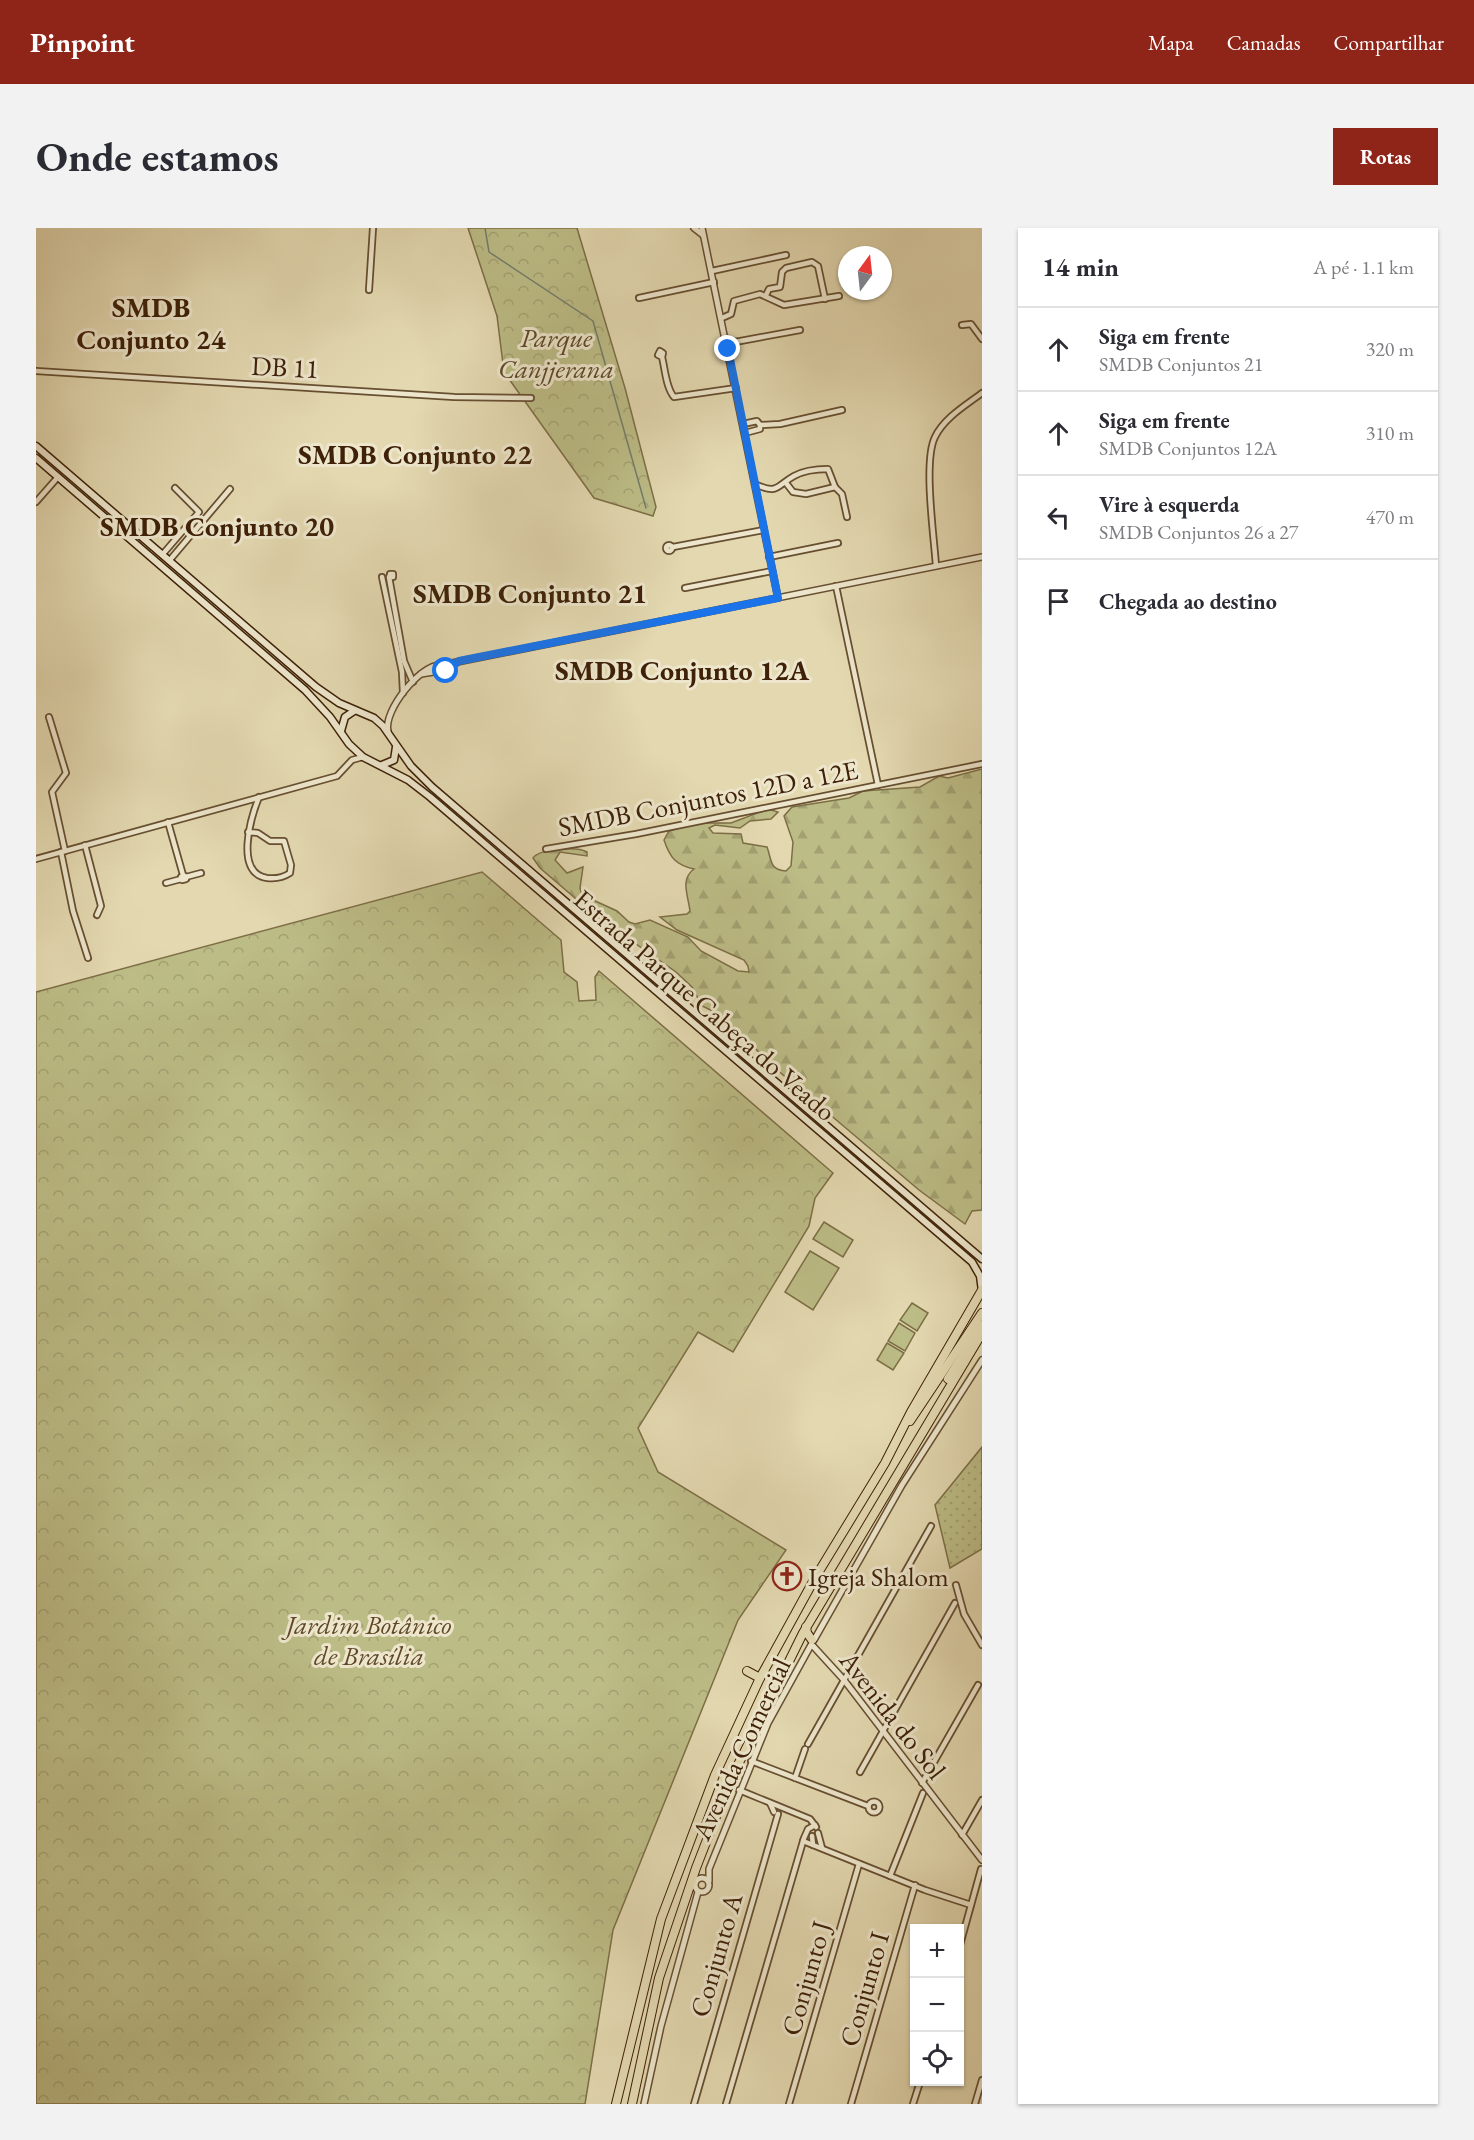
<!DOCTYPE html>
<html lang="pt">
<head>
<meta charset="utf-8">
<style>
	body { margin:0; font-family:"EB Garamond",serif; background:#f2f2f3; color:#2b2b33 }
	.controls { position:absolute; right:18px; bottom:18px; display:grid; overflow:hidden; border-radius:0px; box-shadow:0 2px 4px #0004 }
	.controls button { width:54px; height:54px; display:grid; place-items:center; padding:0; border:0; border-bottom:2px solid #e1e1e2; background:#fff; color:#2b2b33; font:30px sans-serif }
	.compass { position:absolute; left:802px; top:18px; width:54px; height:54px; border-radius:50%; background:#fff; box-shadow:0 2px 4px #0004; rotate:15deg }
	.stop { position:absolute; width:18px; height:18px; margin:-14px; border:4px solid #1a73e8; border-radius:50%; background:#fff }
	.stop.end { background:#1a73e8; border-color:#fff; box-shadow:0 2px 6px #0008 }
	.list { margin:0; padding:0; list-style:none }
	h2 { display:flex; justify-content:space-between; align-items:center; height:78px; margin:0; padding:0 24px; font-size:26px }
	h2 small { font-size:20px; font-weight:400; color:#7c7c81 }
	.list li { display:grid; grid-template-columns:39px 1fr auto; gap:18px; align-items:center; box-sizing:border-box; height:84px; padding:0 24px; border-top:2px solid #e1e1e2 }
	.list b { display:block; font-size:22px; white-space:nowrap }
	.list p { margin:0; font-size:20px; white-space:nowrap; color:#7c7c81 }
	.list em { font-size:20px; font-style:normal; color:#7c7c81 }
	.icon { flex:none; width:33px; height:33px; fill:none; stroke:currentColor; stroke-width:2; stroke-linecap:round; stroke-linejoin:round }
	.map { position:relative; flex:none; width:946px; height:1876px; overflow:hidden; border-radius:0px }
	header { display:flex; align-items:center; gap:36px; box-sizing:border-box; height:84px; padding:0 30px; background:#8f2418; color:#fff }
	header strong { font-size:28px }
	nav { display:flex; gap:33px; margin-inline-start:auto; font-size:21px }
	.intro { display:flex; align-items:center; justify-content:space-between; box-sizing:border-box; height:144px; padding:0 36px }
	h1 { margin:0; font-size:42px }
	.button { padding:15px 27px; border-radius:0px; background:#8f2418; color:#fff; font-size:21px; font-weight:700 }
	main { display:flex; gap:36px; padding:0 36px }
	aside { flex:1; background:#fff; border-radius:0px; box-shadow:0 2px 4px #0004 }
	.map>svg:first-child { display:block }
	.grass { fill:url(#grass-dots); stroke:#7d6e46; stroke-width:1.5 }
	.forest { fill:url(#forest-firs); stroke:#7d6e46; stroke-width:1.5 }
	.park { fill:url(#park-crowns); stroke:#7d6e46; stroke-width:1.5 }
	.garden { fill:#bcbc86; stroke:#7d6e46; stroke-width:1.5 }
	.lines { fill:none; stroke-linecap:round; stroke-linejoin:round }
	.stream { stroke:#737c6c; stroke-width:1.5 }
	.minor-casing { stroke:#674f31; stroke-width:8 }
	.tertiary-casing { stroke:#674f31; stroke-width:8 }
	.secondary-casing { stroke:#3e2107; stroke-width:9 }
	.trunk-casing { stroke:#3e2107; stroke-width:10 }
	.minor { stroke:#ede6cc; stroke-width:4.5 }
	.tertiary { stroke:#ede6cc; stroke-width:5 }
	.secondary { stroke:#ede6cc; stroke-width:6 }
	.trunk { stroke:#e3d8b0; stroke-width:8 }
	.route { stroke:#1a73e8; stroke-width:8 }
	.labels { text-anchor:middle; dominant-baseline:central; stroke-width:6; stroke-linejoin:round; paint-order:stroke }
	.park-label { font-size:27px; font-style:italic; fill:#5e4827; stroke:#ede6cc }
	.street-label { font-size:27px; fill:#3e2107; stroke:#ede6cc }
	.poi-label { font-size:27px; fill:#3e2107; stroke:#ede6cc; text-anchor:start }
	.neighbourhood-label { font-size:28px; font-weight:bold; fill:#3e2107; stroke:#ede6cc }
</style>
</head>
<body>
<header>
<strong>Pinpoint</strong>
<nav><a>Mapa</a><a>Camadas</a><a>Compartilhar</a></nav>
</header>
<div class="intro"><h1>Onde estamos</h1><a class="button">Rotas</a></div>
<main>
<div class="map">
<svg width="946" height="1876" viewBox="0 0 946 1876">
	<defs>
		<pattern id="grass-dots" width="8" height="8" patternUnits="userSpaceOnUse" patternTransform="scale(1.5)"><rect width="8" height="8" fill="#bcbc86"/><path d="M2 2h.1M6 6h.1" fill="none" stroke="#a3a172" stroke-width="1.8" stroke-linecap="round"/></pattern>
		<pattern id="forest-firs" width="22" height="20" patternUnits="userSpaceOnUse" patternTransform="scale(1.5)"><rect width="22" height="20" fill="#bcbc86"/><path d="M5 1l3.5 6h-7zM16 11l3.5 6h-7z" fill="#a3a172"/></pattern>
		<pattern id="park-crowns" width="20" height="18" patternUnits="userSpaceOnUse" patternTransform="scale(1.5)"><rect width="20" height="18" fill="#bcbc86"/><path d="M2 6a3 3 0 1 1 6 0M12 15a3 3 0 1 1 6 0" fill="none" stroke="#a3a172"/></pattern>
	</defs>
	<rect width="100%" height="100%" fill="#e3d8b0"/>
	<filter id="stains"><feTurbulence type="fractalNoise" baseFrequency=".00333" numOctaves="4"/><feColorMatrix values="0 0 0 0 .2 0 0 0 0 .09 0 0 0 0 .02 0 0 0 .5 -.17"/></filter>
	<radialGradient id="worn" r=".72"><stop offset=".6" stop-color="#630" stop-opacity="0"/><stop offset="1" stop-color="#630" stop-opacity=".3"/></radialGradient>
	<path class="grass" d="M 946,1219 L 946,1321 L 914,1340 L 899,1277 Z"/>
	<path class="forest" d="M 946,541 L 946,982 L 936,983 L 929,996 L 883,962 L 746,846 L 683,786 L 666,778 L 656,759 L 640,744 L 560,688 L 504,640 L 497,630 C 503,621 541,618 551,624 L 551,628 L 524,624 L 519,632 L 531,645 L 547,639 L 544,660 L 546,667 L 581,683 L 593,694 L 599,696 L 614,692 L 652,709 L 665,723 L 702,743 L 713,744 L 712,738 L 708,732 L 641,702 L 624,689 L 651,686 L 654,683 C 652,667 644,651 658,641 C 640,637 634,630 628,612 L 633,603 L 659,595 L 695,595 L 732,581 L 742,584 L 735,591 L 714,593 L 704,600 L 679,597 L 673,600 L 677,605 L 705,606 L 707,615 L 731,619 C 736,632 733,642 750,643 L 755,638 L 757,614 L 748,588 L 756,579 L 813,570 L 827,563 L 884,559 L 903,548 L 912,550 Z"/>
	<g class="park">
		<path d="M 432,0 L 541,0 L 589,160 L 620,279 L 617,288 L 558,270 L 468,144 L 461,88 Z"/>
		<path d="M 446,644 L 525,712 L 528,744 L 541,754 L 543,773 L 560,772 L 559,749 L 563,743 L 797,945 L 779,970 L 773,998 L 697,1124 L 662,1104 L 602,1200 L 622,1244 L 750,1322 L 702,1392 L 577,1702 L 549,1876 L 0,1876 L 0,764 Z"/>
	</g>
	<g class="garden">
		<path d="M 788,994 L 817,1012 L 807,1029 L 777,1011 Z"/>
		<path d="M 774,1023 L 803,1040 L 777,1082 L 749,1064 Z"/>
		<path d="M 876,1075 L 892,1085 L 881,1103 L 864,1092 Z"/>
		<path d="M 863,1095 L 879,1105 L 869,1123 L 852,1113 Z"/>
		<path d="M 851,1115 L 868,1125 L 857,1142 L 841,1132 Z"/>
	</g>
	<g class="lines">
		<path class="stream" d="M 449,0 L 453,24 L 557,93 L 610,280"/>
		<g class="minor-casing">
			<g id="minor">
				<path d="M 676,43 L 750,27"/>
				<path d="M 333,62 L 337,0"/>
				<path d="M 730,67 L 733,61 L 744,59 L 746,44 L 750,40 L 776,34 L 782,38 L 789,71"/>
				<path d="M 603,70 L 678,54"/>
				<path d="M 686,90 L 695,86 L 698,73 L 724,66 L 748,77 L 803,68"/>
				<path d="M 926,97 L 935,96 L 946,111"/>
				<path d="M 690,110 L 699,114 L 764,102"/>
				<path d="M 626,129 L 622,127 L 624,123 L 627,125 L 626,129 C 629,141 630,160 638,169 L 700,160"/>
				<path d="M 0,143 L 418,169 L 495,170"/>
				<path d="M 707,196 L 721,193 L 724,197 L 724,201 L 709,205"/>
				<path d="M 724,197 L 744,196 L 806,182"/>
				<path d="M 750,255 L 757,264 L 770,266 L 799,259"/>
				<path d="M 719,256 C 742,267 740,258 758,248 C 767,243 782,241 792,241 L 799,259 L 806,266 L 811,289"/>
				<path d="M 0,274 L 22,249"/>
				<circle cx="633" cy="320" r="3"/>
				<path d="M 637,319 L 728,302"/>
				<path d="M 126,327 L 163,284 L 139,260"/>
				<path d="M 733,329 L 802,315"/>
				<path d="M 133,333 L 194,261"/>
				<path d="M 900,338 C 898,308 887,233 899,209 C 908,190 930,177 946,165"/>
				<rect x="354" y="346" width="3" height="3"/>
				<path d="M 346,349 L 366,444 L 367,465"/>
				<path d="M 353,349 L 368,433 L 377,454"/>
				<path d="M 800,358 L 842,557"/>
				<path d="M 649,360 L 736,343"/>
				<path d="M 13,489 L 30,545 L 16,564 L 29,623"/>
				<path d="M 132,594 L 147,647"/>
				<path d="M 212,604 L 222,605 L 234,613 L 248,613 L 255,637 L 254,645 C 248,649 239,651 231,650 C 198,645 215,589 223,569"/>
				<path d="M 49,617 L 65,678 L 61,687"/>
				<path d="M 510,621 L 600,606 L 946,536"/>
				<path d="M 25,624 L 37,683 L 52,730"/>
				<path d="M 0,631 L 301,548 L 316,532 L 327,529"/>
				<path d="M 149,648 L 150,651 L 146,652 L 145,649 Z"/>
				<path d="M 150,649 L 165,645"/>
				<path d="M 130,655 L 145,651"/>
				<path d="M 920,1357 L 928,1386 L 946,1417"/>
				<path d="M 772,1516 L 895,1298"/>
				<path d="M 715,1533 L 832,1578"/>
				<path d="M 824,1544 L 919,1375"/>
				<path d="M 759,1550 L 769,1521"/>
				<path d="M 886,1555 L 942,1457"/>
				<path d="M 703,1562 L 774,1591 L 780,1599"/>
				<circle cx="838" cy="1579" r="5.5"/>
				<path d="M 734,1575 L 738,1584"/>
				<path d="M 782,1605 L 786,1620"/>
				<path d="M 926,1607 L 946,1572"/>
				<path d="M 776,1608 L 777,1617"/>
				<path d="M 767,1613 L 889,1662 L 935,1677"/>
				<path d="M 854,1648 L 887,1565"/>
				<path d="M 924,1717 L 945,1641"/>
				<path d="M 658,1876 L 742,1586"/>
				<path d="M 690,1876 L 768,1610 L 772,1601 L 779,1597"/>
				<path d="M 753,1876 L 823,1636"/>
				<path d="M 815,1876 L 879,1657"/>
				<path d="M 877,1876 L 884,1854"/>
				<path d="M 939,1876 L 946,1852"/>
			</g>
		</g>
		<g class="tertiary-casing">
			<g id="tertiary">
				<path d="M 658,0 L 667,7"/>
				<path d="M 666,0 L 742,370"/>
				<path d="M 406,437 L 946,329"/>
				<circle cx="406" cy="441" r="4"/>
				<path d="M 385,446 L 404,443"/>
				<path d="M 352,503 C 347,483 384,437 404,437"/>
				<path d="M 778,1412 L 866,1257 L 946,1132"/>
				<path d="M 777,1418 L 808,1452 L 946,1632"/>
				<circle cx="666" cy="1657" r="7"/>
				<path d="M 673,1653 L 673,1641 L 732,1495 L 775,1417"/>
				<path d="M 608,1876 L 625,1798 L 662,1664"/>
			</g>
		</g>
		<g class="secondary-casing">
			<g id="secondary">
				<path d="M 0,218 L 280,459 L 303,475 L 338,490 L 347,498 L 375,538 L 396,559 L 946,1031"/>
				<path d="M 0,230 L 269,462 L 294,489 L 313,516 L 327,529 L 372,552 L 394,569 L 936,1034 L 944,1048 L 946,1063"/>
				<path d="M 305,503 L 309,489 L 318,483"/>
				<path d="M 346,537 L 358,532 L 360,519"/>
			</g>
		</g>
		<g class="trunk-casing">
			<g id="trunk">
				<path d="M 912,1151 L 946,1097"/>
				<path d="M 874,1193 L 946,1085"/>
				<path d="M 770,1399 L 771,1405 L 776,1412"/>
				<path d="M 711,1443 L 724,1450"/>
				<path d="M 580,1876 L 625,1691 L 679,1547 L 724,1450 L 779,1350 L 849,1235 L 875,1184 L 946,1062"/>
				<path d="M 596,1876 L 623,1750 L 660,1640 L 693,1555 L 767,1405 L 946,1105"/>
			</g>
		</g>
		<use href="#minor" class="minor"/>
		<use href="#tertiary" class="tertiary"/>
		<use href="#secondary" class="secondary"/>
		<use href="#trunk" class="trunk"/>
	</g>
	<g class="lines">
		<path class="route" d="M 410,443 L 423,433 L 742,370 L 692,121"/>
	</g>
	<defs>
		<g id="church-ring" transform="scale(1.5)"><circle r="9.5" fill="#ede6cc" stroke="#8f2418" stroke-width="1.5"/><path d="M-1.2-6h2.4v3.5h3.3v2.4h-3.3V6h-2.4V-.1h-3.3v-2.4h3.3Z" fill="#8f2418"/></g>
	</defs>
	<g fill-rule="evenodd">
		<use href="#church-ring" x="751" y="1348"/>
	</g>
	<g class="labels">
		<g class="park-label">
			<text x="520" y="109">Parque<tspan x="520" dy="31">Canjjerana</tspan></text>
			<text x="333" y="1396">Jardim Botânico<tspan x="333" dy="31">de Brasília</tspan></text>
		</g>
		<g class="street-label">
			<text transform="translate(249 139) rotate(3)">DB 11</text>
			<text transform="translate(672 570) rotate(-11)">SMDB Conjuntos 12D a 12E</text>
			<text transform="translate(669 777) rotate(41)">Estrada Parque Cabeça do Veado</text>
			<text transform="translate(857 1487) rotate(52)">Avenida do Sol</text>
			<text transform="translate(705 1521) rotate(-65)">Avenida Comercial</text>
			<text transform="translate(680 1727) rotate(-74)">Conjunto A</text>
			<text transform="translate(770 1750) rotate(-74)">Conjunto J</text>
			<text transform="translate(828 1761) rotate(-74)">Conjunto I</text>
		</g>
		<g class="poi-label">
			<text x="772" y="1348">Igreja Shalom</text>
		</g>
		<g class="neighbourhood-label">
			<text x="115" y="79">SMDB<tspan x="115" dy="32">Conjunto 24</tspan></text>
			<text x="379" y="226">SMDB Conjunto 22</text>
			<text x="181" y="298">SMDB Conjunto 20</text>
			<text x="494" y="365">SMDB Conjunto 21</text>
			<text x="646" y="442">SMDB Conjunto 12A</text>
		</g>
	</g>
	<rect width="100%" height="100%" filter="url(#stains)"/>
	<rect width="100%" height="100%" fill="url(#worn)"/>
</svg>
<div class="controls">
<button>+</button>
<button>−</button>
<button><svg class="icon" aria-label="locate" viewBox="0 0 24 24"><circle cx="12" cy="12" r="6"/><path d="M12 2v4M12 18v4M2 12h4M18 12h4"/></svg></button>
</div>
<svg class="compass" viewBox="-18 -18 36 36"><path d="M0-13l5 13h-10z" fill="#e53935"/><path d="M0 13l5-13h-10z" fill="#7c7c81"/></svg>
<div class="stop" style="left:410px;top:443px"></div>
<div class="stop end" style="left:692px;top:121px"></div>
</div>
<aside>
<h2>14 min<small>A pé · 1.1 km</small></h2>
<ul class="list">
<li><svg class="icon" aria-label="ahead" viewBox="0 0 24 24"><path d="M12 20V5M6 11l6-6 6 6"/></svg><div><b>Siga em frente</b><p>SMDB Conjuntos 21</p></div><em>320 m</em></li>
<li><svg class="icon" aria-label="ahead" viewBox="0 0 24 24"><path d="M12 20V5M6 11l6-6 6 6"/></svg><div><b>Siga em frente</b><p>SMDB Conjuntos 12A</p></div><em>310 m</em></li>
<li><svg class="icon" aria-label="left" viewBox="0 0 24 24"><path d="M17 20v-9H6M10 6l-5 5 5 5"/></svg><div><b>Vire à esquerda</b><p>SMDB Conjuntos 26 a 27</p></div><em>470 m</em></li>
<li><svg class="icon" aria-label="arrive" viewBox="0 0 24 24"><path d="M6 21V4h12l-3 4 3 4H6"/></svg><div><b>Chegada ao destino</b></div></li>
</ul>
</aside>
</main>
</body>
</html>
